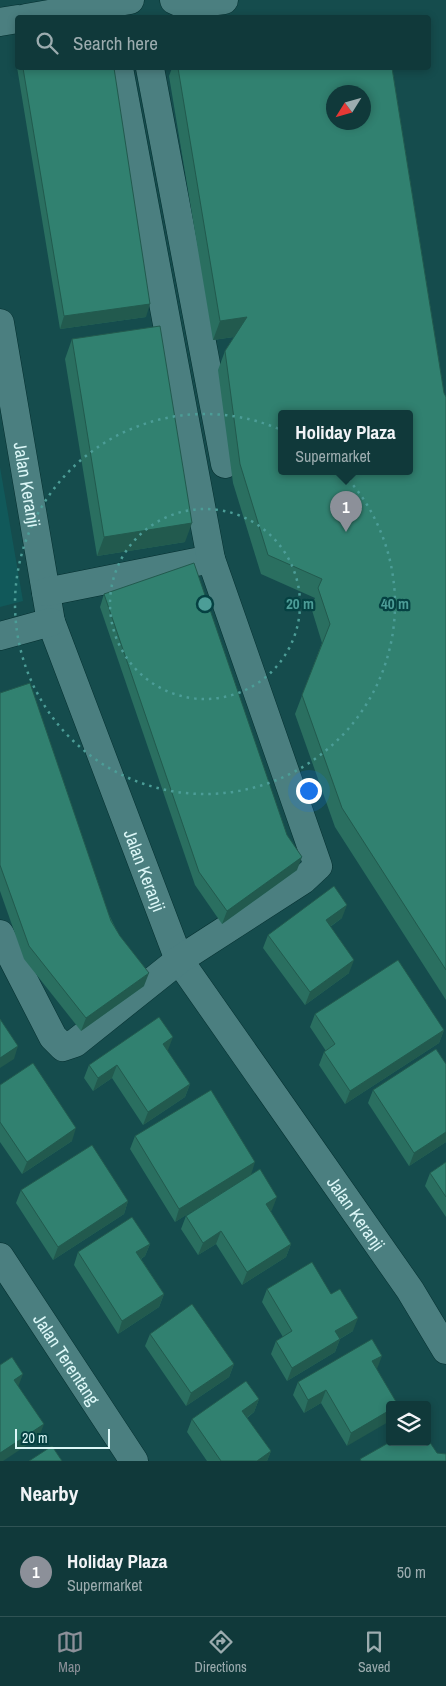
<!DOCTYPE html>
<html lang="en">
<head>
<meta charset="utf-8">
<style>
	body { margin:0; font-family:"Archivo Narrow",sans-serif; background:#1e4445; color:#f1f3f6 }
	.controls { position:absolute; right:15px; bottom:15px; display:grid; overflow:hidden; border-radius:5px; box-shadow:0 2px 8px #0003 }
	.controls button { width:45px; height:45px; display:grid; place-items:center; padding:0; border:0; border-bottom:1px solid #305354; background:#10393a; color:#f1f3f6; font:25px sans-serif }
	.compass { position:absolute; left:326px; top:85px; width:45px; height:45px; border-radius:50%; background:#10393a; box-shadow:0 2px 8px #0003; rotate:233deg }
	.scale { position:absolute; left:15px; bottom:12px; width:95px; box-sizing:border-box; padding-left:5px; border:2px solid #dcf7f7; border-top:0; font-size:14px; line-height:18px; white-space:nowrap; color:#dcf7f7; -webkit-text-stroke:4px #054142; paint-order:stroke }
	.you { position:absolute; left:308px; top:790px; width:18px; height:18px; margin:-12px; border:4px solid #fff; border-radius:50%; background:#1a73e8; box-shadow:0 0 0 8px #1a73e833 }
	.badge { display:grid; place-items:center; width:32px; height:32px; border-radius:50%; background:#8c9099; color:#fff; font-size:16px; font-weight:700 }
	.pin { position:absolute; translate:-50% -41px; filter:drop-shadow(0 1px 2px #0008) }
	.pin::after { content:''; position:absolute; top:26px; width:18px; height:15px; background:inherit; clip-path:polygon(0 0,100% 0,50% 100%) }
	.popup { position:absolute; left:278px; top:410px; width:135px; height:65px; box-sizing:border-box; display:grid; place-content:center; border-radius:5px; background:#10393a; filter:drop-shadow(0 1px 4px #0005); font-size:16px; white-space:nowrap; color:#9cacaf }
	.popup b { font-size:19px; color:#f1f3f6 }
	.popup::after { content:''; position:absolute; left:50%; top:100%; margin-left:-10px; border:10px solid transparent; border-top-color:#10393a }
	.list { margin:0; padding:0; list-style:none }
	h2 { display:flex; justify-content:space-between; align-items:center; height:65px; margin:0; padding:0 20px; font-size:21px }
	h2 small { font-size:16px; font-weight:400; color:#9cacaf }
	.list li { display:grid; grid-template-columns:32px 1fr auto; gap:15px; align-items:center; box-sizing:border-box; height:90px; padding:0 20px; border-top:1px solid #305354 }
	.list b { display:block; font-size:19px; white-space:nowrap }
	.list p { margin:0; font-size:16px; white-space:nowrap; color:#9cacaf }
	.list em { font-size:16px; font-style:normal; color:#9cacaf }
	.icon { flex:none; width:28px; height:28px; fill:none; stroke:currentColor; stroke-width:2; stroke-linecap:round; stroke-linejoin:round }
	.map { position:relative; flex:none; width:446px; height:1461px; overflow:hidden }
	.search { position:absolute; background:#10393a; box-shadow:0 2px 8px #0003; left:15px; right:15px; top:15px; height:55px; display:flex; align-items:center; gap:12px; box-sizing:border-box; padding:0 18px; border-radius:5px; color:#9cacaf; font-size:19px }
	.sheet { height:155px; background:#10393a }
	nav { display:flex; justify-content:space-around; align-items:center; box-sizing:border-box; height:70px; border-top:1px solid #305354; background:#10393a; font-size:14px; color:#9cacaf }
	nav a { display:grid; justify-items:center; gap:2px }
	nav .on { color:#8c9099 }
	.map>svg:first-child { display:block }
	.built { fill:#11595a }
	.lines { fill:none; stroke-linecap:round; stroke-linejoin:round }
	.minor-casing { stroke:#053030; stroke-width:29 }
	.minor { stroke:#4b7f80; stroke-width:28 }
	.wall { fill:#2a6f60 }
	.shaded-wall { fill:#225a4e }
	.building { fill:#318170; stroke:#225a4e; fill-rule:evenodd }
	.ring { fill:none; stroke:#4c9d97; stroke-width:2.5; stroke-dasharray:2.5 5 }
	.labels { text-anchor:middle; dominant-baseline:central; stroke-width:4.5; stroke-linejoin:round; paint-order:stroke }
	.street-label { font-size:18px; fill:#dcf7f7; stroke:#054142 }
	.centre { fill:#4c9d97; stroke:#054142; stroke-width:2.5 }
	.ring-label { font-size:15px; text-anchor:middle; font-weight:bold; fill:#4c9d97; stroke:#054142; stroke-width:4.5; stroke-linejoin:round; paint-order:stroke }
</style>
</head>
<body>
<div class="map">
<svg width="446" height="1461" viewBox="0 0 446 1461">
	<rect width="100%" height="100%" fill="#154c4d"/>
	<path class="built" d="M 0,467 L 23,601 L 0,607 Z"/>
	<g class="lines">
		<g class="minor-casing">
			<g id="minor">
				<path d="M 174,0 L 185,5 L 224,0"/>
				<path d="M 26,18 L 130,0"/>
				<path d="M 0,22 L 18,19"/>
				<path d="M 150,68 L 225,464"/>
				<path id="s1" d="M 0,323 L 51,622 L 179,960 L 410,1290 L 446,1350"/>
				<path d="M 46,592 L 211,559"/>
				<path d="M 0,636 L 51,622"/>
				<path d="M 0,934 L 53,1037 L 63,1047 L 75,1043 L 179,960 L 303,880 L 318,866 L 211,559 L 119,68"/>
				<path id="s2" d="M 0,1257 L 134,1461"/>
			</g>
		</g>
		<use href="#minor" class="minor"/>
	</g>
	<g class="wall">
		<path d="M 18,56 L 18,68 L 114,68 L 146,317 L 60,329 L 16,61 Z"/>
		<path d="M 172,68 L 392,68 L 444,393 L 446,397 L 446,1000 L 335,827 L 295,714 L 322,643 L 311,607 L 315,598 L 261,574 L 233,483 L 218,370 L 225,351 L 234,337 L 213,340 L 169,76 Z"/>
		<path d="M 72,339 L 185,542 L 97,556 L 65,359 Z"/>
		<path d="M 104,594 L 297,870 L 222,924 L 195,885 L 100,607 Z"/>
		<path d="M 0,693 L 144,986 L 81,1031 L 24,959 L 0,891 Z"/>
		<path d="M 342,918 L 330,927 L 349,973 L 305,1005 L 263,948 L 268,935 Z"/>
		<path d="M 315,1014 L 444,1030 L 439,1043 L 345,1104 L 319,1065 L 324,1052 L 326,1051 L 310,1027 Z"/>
		<path d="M 168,1050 L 167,1051 L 190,1084 L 185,1097 L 143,1125 L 112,1078 L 93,1091 L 84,1078 L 89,1065 Z"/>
		<path d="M 446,1064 L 446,1142 L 409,1166 L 368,1103 L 373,1090 Z"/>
		<path d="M 0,1085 L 72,1141 L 22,1174 L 0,1142 Z"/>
		<path d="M 135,1136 L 251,1175 L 272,1210 L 270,1211 L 291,1244 L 286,1257 L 242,1285 L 216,1244 L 198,1255 L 181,1229 L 186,1216 L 208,1201 L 175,1222 L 130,1149 Z"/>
		<path d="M 446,1162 L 446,1217 L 425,1186 L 430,1173 Z"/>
		<path d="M 21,1190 L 128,1201 L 124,1214 L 53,1260 L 16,1203 Z"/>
		<path d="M 150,1244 L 145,1256 L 141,1259 L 164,1294 L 159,1307 L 118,1334 L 74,1265 L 78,1252 Z"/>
		<path d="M 267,1289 L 353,1331 L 340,1339 L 335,1352 L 287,1381 L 271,1354 L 276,1341 L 283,1337 L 262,1302 Z"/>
		<path d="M 150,1334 L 234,1364 L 229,1377 L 186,1406 L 145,1346 Z"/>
		<path d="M 377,1369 L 347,1446 L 321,1403 L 304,1413 L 293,1395 L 298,1382 Z"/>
		<path d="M 259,1399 L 254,1412 L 247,1418 L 271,1451 L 267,1461 L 207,1461 L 187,1432 L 192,1419 Z"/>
	</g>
	<g class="shaded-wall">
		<path d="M 150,304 L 146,317 L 60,329 L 64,316 Z"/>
		<path d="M 247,317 L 240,336 L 213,340 L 220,321 Z"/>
		<path d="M 192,523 L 185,542 L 97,556 L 104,537 Z"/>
		<path d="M 302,857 L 297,870 L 222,924 L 227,911 Z"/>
		<path d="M 347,905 L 342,918 L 321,933 L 326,920 Z"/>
		<path d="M 354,960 L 349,973 L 305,1005 L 310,992 Z"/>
		<path d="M 149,973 L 144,986 L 81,1031 L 86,1018 Z"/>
		<path d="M 444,1030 L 439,1043 L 345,1104 L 350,1091 Z"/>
		<path d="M 173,1037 L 168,1050 L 158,1057 L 163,1044 Z"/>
		<path d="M 18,1046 L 14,1059 L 0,1068 L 0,1058 Z"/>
		<path d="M 117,1065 L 112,1078 L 93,1091 L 98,1078 Z"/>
		<path d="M 190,1084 L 185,1097 L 143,1125 L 148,1112 Z"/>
		<path d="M 76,1128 L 72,1141 L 22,1174 L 27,1162 Z"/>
		<path d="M 446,1132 L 446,1142 L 409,1166 L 414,1153 Z"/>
		<path d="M 255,1162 L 251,1175 L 175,1222 L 179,1209 Z"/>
		<path d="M 277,1197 L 272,1210 L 261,1217 L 266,1204 Z"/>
		<path d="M 128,1201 L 124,1214 L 53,1260 L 58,1247 Z"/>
		<path d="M 221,1231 L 216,1244 L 198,1255 L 203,1243 Z"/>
		<path d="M 150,1244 L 145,1256 L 131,1265 L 136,1252 Z"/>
		<path d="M 291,1244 L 286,1257 L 242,1285 L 247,1272 Z"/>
		<path d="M 164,1294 L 159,1307 L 118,1334 L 122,1321 Z"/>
		<path d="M 358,1318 L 353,1331 L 331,1344 L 335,1331 Z"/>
		<path d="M 340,1339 L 335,1352 L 287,1381 L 292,1368 Z"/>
		<path d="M 382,1356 L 377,1369 L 367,1374 L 372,1361 Z"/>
		<path d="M 234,1364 L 229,1377 L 186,1406 L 191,1393 Z"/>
		<path d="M 23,1374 L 18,1387 L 14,1380 Z"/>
		<path d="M 326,1390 L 321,1403 L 304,1413 L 308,1400 Z"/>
		<path d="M 259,1399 L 254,1412 L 238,1424 L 242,1411 Z"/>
		<path d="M 390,1410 L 390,1421 L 347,1446 L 351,1433 Z"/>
		<path d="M 44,1424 L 39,1437 L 3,1461 L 0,1461 L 0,1453 Z"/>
		<path d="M 271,1451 L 267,1461 L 257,1461 Z"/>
	</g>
	<g class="building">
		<path d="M 23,68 L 114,68 L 150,304 L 64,316 Z"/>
		<path d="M 178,68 L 392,68 L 444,393 L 446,397 L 446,970 L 342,808 L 302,695 L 330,624 L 318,588 L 322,579 L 268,555 L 240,464 L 225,351 L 247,317 L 220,321 ZM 334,92 L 364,92 L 364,122 L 334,122 ZM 282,413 L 410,413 L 410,471 L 282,471 Z"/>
		<path d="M 160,326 L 192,523 L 104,537 L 72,339 Z"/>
		<path d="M 194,563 L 287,835 L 302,857 L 227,911 L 199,872 L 104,594 Z"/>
		<path d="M 30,683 L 111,921 L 120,936 L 149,973 L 86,1018 L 29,946 L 0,865 L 0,693 Z"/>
		<path d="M 334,886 L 347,905 L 326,920 L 354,960 L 310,992 L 268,935 Z"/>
		<path d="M 398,960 L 444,1030 L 350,1091 L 324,1052 L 335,1044 L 315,1014 Z"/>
		<path d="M 159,1017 L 173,1037 L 163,1044 L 190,1084 L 148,1112 L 117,1065 L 98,1078 L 89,1065 Z"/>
		<path d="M 0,1019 L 18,1046 L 0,1058 Z"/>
		<path d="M 436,1049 L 446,1064 L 446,1132 L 414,1153 L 373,1090 Z"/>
		<path d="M 33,1063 L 76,1128 L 27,1162 L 0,1122 L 0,1085 Z"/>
		<path d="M 211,1090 L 255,1162 L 179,1209 L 135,1136 Z"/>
		<path d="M 92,1145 L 128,1201 L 58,1247 L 21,1190 Z"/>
		<path d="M 446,1162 L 446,1197 L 430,1173 Z"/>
		<path d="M 260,1169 L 277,1197 L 266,1204 L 291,1244 L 247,1272 L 221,1231 L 203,1243 L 186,1216 Z"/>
		<path d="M 132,1217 L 150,1244 L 136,1252 L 164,1294 L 122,1321 L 78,1252 Z"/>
		<path d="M 312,1262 L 331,1294 L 340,1289 L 358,1318 L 335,1331 L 340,1339 L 292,1368 L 276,1341 L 292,1331 L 267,1289 Z"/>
		<path d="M 192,1304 L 234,1364 L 191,1393 L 150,1334 Z"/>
		<path d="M 372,1339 L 382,1356 L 372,1361 L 398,1405 L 390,1405 L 390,1410 L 351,1433 L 326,1390 L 308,1400 L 298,1382 Z"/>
		<path d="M 12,1357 L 23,1374 L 14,1380 L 44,1424 L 0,1453 L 0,1365 Z"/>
		<path d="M 246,1381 L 259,1399 L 242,1411 L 271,1451 L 257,1461 L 221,1461 L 192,1419 Z"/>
		<path d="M 427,1438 L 437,1453 L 446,1454 L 446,1461 L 361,1461 L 360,1459 L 390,1442 L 427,1442 Z"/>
		<path d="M 52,1446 L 62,1461 L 29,1461 Z"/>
	</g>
	<g class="ring">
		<circle cx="205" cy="604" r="95"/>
		<circle cx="205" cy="604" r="190"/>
	</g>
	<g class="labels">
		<g class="street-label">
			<text stroke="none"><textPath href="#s1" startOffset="164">Jalan Keranji</textPath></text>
			<text stroke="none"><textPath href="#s1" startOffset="569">Jalan Keranji</textPath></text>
			<text stroke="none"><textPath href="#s1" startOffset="974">Jalan Keranji</textPath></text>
			<text stroke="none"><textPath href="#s2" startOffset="122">Jalan Terentang</textPath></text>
		</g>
	</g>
	<circle cx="205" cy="604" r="8" class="centre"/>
	<g class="ring-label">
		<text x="300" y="609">20 m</text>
		<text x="395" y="609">40 m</text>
	</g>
</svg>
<div class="controls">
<button><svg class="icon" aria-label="layers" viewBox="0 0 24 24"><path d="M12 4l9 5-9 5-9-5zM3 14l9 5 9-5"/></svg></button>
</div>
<svg class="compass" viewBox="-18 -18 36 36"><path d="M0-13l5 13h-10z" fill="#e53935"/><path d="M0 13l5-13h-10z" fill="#9cacaf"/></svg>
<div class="scale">20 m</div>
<div class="you"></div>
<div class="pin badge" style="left:346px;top:532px">1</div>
<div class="popup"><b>Holiday Plaza</b>Supermarket</div>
<div class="search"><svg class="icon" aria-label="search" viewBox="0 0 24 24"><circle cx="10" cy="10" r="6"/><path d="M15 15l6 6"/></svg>Search here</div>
</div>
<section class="sheet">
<h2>Nearby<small></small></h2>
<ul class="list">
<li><span class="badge">1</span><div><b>Holiday Plaza</b><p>Supermarket</p></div><em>50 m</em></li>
</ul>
</section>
<nav>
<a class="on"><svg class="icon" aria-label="map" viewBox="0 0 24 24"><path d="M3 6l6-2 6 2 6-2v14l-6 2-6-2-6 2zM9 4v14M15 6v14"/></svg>Map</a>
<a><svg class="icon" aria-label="directions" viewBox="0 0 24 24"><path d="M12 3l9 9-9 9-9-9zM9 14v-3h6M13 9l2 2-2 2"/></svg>Directions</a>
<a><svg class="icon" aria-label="saved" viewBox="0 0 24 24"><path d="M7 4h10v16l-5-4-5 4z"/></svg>Saved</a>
</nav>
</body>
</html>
